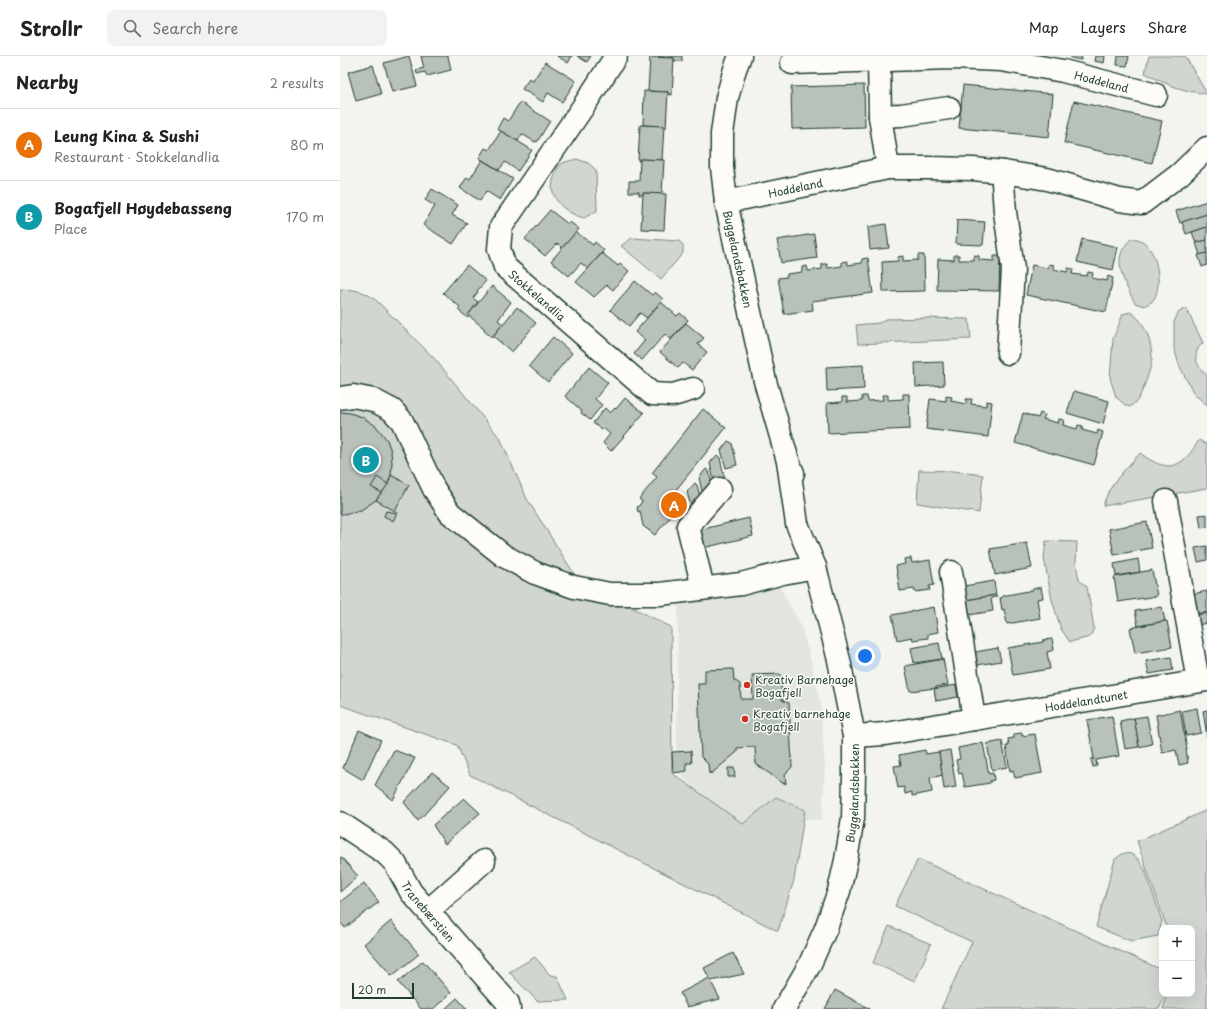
<!DOCTYPE html>
<html lang="en">
<head>
<meta charset="utf-8">
<style>
	body { margin:0; font-family:"Playpen Sans",sans-serif; background:#f2f2f2; color:#222 }
	.controls { position:absolute; right:12px; bottom:12px; display:grid; overflow:hidden; border-radius:8px; box-shadow:0 4px 16px #0002 }
	.controls button { width:36px; height:36px; display:grid; place-items:center; padding:0; border:0; border-bottom:1px solid #e0e0e0; background:#fff; color:#222; font:20px sans-serif }
	.scale { position:absolute; left:12px; bottom:10px; width:62px; box-sizing:border-box; padding-left:4px; border:2px solid #1f3d34; border-top:0; font-size:11px; line-height:14px; white-space:nowrap; color:#1f3d34; -webkit-text-stroke:3px #fdfcf7; paint-order:stroke }
	.you { position:absolute; left:525px; top:600px; width:14px; height:14px; margin:-10px; border:3px solid #fff; border-radius:50%; background:#1a73e8; box-shadow:0 0 0 6px #1a73e833 }
	.badge { display:grid; place-items:center; width:26px; height:26px; border-radius:50%; background:#7c3aed; color:#fff; font-size:13px; font-weight:700 }
	.pin { position:absolute; translate:-50% -50%; border:2px solid #fff; box-shadow:0 1px 4px #0006 }
	.list { margin:0; padding:0; list-style:none }
	h2 { display:flex; justify-content:space-between; align-items:center; height:52px; margin:0; padding:0 16px; font-size:17px }
	h2 small { font-size:13px; font-weight:400; color:#767676 }
	.list li { display:grid; grid-template-columns:26px 1fr auto; gap:12px; align-items:center; box-sizing:border-box; height:72px; padding:0 16px; border-top:1px solid #e0e0e0 }
	.list b { display:block; font-size:15px; white-space:nowrap }
	.list p { margin:0; font-size:13px; white-space:nowrap; color:#767676 }
	.list em { font-size:13px; font-style:normal; color:#767676 }
	.icon { flex:none; width:22px; height:22px; fill:none; stroke:currentColor; stroke-width:2; stroke-linecap:round; stroke-linejoin:round }
	.map { position:relative; flex:none; width:867px; height:953px; overflow:hidden }
	header { display:flex; align-items:center; gap:24px; box-sizing:border-box; height:56px; padding:0 20px; background:#fff; border-bottom:1px solid #e0e0e0 }
	header strong { font-size:19px }
	nav { display:flex; gap:22px; margin-inline-start:auto; font-size:14px }
	.search { width:280px; height:36px; background:#f2f2f2; display:flex; align-items:center; gap:10px; box-sizing:border-box; padding:0 14px; border-radius:8px; color:#767676; font-size:15px }
	main { display:flex }
	aside { flex:1; background:#fff }
	.map>svg:first-child { display:block }
	.built { fill:#e2e5df }
	.green { fill:#d1d6d1; stroke:#788a82 }
	.building { fill:#b9c1bb; stroke:#1f3d34 }
	.lines { fill:none; stroke-linecap:round; stroke-linejoin:round }
	.minor-casing { stroke:#1f3d34; stroke-width:25 }
	.minor { stroke:#fdfcf7; stroke-width:22 }
	.poi-dot { fill:#c8321e; stroke:#fdfcf7; stroke-width:1.5 }
	.labels { text-anchor:middle; dominant-baseline:central; stroke-width:3; stroke-linejoin:round; paint-order:stroke }
	.street-label { font-size:11px; fill:#1f3d34; stroke:#fdfcf7 }
	.poi-label { font-size:11px; fill:#1f3d34; stroke:#fdfcf7; text-anchor:start }
</style>
</head>
<body>
<header>
<strong>Strollr</strong>
<div class="search"><svg class="icon" aria-label="search" viewBox="0 0 24 24"><circle cx="10" cy="10" r="6"/><path d="M15 15l6 6"/></svg>Search here</div>
<nav><a>Map</a><a>Layers</a><a>Share</a></nav>
</header>
<main>
<aside>
<h2>Nearby<small>2 results</small></h2>
<ul class="list">
<li><span class="badge" style="background:#e8710a">A</span><div><b>Leung Kina &amp; Sushi</b><p>Restaurant · Stokkelandlia</p></div><em>80 m</em></li>
<li><span class="badge" style="background:#0f9aa8">B</span><div><b>Bogafjell Høydebasseng</b><p>Place</p></div><em>170 m</em></li>
</ul>
</aside>
<div class="map">
<svg width="867" height="953" viewBox="0 0 867 953">
	<rect width="100%" height="100%" fill="#f4f4ef"/>
	<filter id="ink" filterUnits="userSpaceOnUse"><feTurbulence type="fractalNoise" baseFrequency=".025" numOctaves="2"/><feDisplacementMap in="SourceGraphic" scale="8" xChannelSelector="R" yChannelSelector="G"/><feConvolveMatrix kernelMatrix="1 2 1 2 8 2 1 2 1" color-interpolation-filters="sRGB"/></filter>
	<g filter="url(#ink)">
		<path class="built" d="M 437,526 L 461,569 L 472,608 L 481,650 L 485,711 L 482,764 L 452,762 L 392,774 L 336,713 L 338,544 Z"/>
		<g class="green">
			<path d="M 809,0 L 845,0 L 867,38 C 842,35 827,29 805,17 Z"/>
			<path d="M 237,103 L 248,107 L 256,114 L 257,155 L 244,162 C 224,157 205,140 215,119 C 216,116 217,112 219,110 C 223,105 231,105 237,103 Z"/>
			<path d="M 292,182 L 339,185 L 343,189 L 343,197 L 321,223 L 281,190 Z"/>
			<path d="M 791,183 C 794,183 797,182 800,184 C 817,191 823,228 814,243 C 812,247 807,248 804,250 L 795,247 C 787,232 774,210 783,193 C 785,190 788,186 791,183 Z"/>
			<path d="M 0,233 C 17,234 24,234 38,246 L 94,302 L 160,382 L 187,443 L 238,524 L 331,571 L 332,717 L 403,768 L 436,741 L 465,754 L 454,824 L 438,875 L 130,719 L 117,689 L 0,649 Z"/>
			<path d="M 846,252 L 863,287 C 851,297 856,311 867,319 L 867,349 L 854,338 L 839,309 L 834,292 L 834,266 L 838,257 Z"/>
			<path d="M 790,256 C 804,263 812,286 812,302 C 812,310 802,338 797,345 C 795,347 792,349 790,351 L 785,349 L 776,341 L 770,322 L 773,283 L 783,258 Z"/>
			<path d="M 587,262 L 629,263 L 631,283 L 518,288 L 516,269 L 539,267 L 546,263 Z"/>
			<path d="M 859,384 L 867,389 L 867,432 L 763,450 C 768,429 786,413 800,397 C 828,418 842,413 859,384 Z"/>
			<path d="M 579,414 L 613,415 L 643,419 L 639,457 L 577,447 Z"/>
			<path d="M 706,485 L 737,486 L 736,507 L 739,524 L 747,531 L 754,572 L 750,581 L 730,586 L 721,573 L 712,544 L 704,503 Z"/>
			<path d="M 867,754 L 867,953 L 823,953 L 827,938 L 852,938 L 852,872 L 827,872 L 797,785 Z"/>
			<path d="M 784,797 L 791,798 L 798,803 L 805,814 L 822,865 L 818,880 L 791,885 L 756,871 L 775,803 Z"/>
			<path d="M 578,803 L 822,914 L 822,938 L 826,938 L 819,953 L 601,953 L 632,886 L 555,850 Z"/>
			<path d="M 549,870 L 591,888 L 575,925 L 533,907 Z"/>
			<path d="M 195,901 L 210,919 L 217,920 L 228,944 L 197,945 L 169,916 Z"/>
		</g>
		<g class="building">
			<path d="M 69,0 L 77,30 L 52,36 L 44,7 Z"/>
			<path d="M 81,0 L 108,0 L 111,14 L 87,20 L 85,16 L 77,18 L 76,14 L 84,12 Z"/>
			<path d="M 217,0 L 232,0 L 228,7 Z"/>
			<path d="M 237,0 L 251,0 L 247,6 Z"/>
			<path d="M 318,0 L 342,0 L 342,5 L 334,5 L 334,2 L 318,2 Z"/>
			<path d="M 731,0 L 742,0 L 741,4 L 731,2 Z"/>
			<path d="M 755,0 L 765,0 L 764,7 L 754,5 Z"/>
			<path d="M 778,0 L 789,0 L 787,10 L 777,9 Z"/>
			<path d="M 310,1 L 334,2 L 332,39 L 328,38 L 328,36 L 308,35 Z"/>
			<path d="M 205,6 L 236,25 L 222,46 L 208,37 L 203,46 L 182,33 L 189,23 L 193,25 Z"/>
			<path d="M 33,9 L 41,38 L 16,45 L 8,16 Z"/>
			<path d="M 524,29 L 525,71 L 452,73 L 451,31 Z"/>
			<path d="M 623,29 L 713,38 L 709,81 L 619,72 Z"/>
			<path d="M 304,35 L 328,36 L 326,72 L 323,72 L 324,70 L 303,69 Z"/>
			<path d="M 734,45 L 822,65 L 812,107 L 724,87 Z"/>
			<path d="M 180,46 L 210,65 L 197,86 L 195,85 L 195,86 L 182,78 L 178,85 L 157,73 L 163,62 L 168,65 Z"/>
			<path d="M 300,69 L 324,70 L 322,104 L 300,103 L 300,105 L 298,105 Z"/>
			<path d="M 161,75 L 192,94 L 178,115 L 165,106 L 159,114 L 139,102 L 145,92 L 149,94 Z"/>
			<path d="M 300,103 L 324,104 L 322,138 L 303,137 L 302,139 L 299,139 L 299,136 L 289,136 L 289,125 L 299,125 Z"/>
			<path d="M 142,104 L 173,123 L 160,144 L 146,135 L 140,145 L 120,132 L 127,121 L 130,123 Z"/>
			<path d="M 92,133 L 118,149 L 112,159 L 127,167 L 113,188 L 83,169 L 95,150 L 85,144 Z"/>
			<path d="M 303,137 L 326,138 L 324,174 L 301,173 Z"/>
			<path d="M 866,142 L 867,142 L 867,158 L 840,167 L 836,155 L 867,145 Z"/>
			<path d="M 210,154 L 228,168 L 230,166 L 239,173 L 222,192 L 217,187 L 205,200 L 185,183 Z"/>
			<path d="M 867,158 L 867,171 L 846,178 L 842,166 Z"/>
			<path d="M 617,164 L 645,166 L 643,189 L 616,188 Z"/>
			<path d="M 546,168 L 549,192 L 530,194 L 528,171 Z"/>
			<path d="M 867,171 L 867,184 L 856,187 L 852,176 Z"/>
			<path d="M 236,176 L 253,189 L 255,186 L 264,194 L 248,213 L 241,207 L 229,220 L 211,205 Z"/>
			<path d="M 474,178 L 477,202 L 441,207 L 437,184 Z"/>
			<path d="M 742,183 L 778,191 L 773,214 L 737,206 Z"/>
			<path d="M 867,184 L 867,197 L 860,199 L 856,187 Z"/>
			<path d="M 262,197 L 278,210 L 280,207 L 289,215 L 273,234 L 267,229 L 254,241 L 236,226 Z"/>
			<path d="M 867,197 L 867,209 L 862,211 L 858,199 Z"/>
			<path d="M 578,199 L 584,199 L 585,235 L 543,236 L 542,206 L 558,205 L 558,201 L 563,200 L 563,205 L 578,204 Z"/>
			<path d="M 614,199 L 619,199 L 619,204 L 634,204 L 634,199 L 639,200 L 639,204 L 654,205 L 654,200 L 660,200 L 659,235 L 597,234 L 598,203 L 614,204 Z"/>
			<path d="M 528,202 L 533,237 L 472,245 L 473,254 L 444,258 L 438,222 L 447,221 L 447,218 L 462,216 L 462,211 L 467,210 L 468,215 L 482,213 L 482,208 L 487,208 L 488,212 L 502,210 L 502,206 L 507,205 L 508,209 L 522,207 L 522,203 Z"/>
			<path d="M 709,208 L 714,209 L 713,213 L 727,216 L 728,212 L 733,213 L 732,218 L 747,220 L 748,216 L 753,217 L 752,222 L 767,225 L 768,220 L 773,222 L 766,256 L 686,239 L 692,209 L 708,212 Z"/>
			<path d="M 127,209 L 146,225 L 137,235 L 138,236 L 133,242 L 138,246 L 128,259 L 129,260 L 128,262 L 118,254 L 120,251 L 103,237 Z"/>
			<path d="M 295,225 L 312,239 L 315,236 L 323,243 L 307,262 L 300,257 L 289,270 L 270,254 Z"/>
			<path d="M 152,230 L 171,246 L 158,264 L 163,268 L 153,280 L 154,281 L 153,282 L 144,275 L 145,273 L 128,259 Z"/>
			<path d="M 321,246 L 337,260 L 340,257 L 348,264 L 331,283 L 325,278 L 302,304 L 294,298 L 305,284 L 295,276 Z"/>
			<path d="M 177,251 L 196,267 L 172,296 L 153,280 Z"/>
			<path d="M 346,267 L 364,282 L 358,288 L 367,296 L 352,314 L 343,307 L 338,312 L 320,296 Z"/>
			<path d="M 213,281 L 232,297 L 208,326 L 189,310 Z"/>
			<path d="M 603,306 L 604,329 L 576,331 L 575,307 Z"/>
			<path d="M 523,309 L 524,333 L 487,335 L 486,311 Z"/>
			<path d="M 249,311 L 268,327 L 255,343 L 262,349 L 250,364 L 241,357 L 242,355 L 225,340 Z"/>
			<path d="M 734,335 L 769,345 L 763,368 L 727,357 Z"/>
			<path d="M 563,338 L 569,338 L 570,373 L 488,377 L 487,347 L 502,346 L 502,341 L 507,341 L 507,346 L 522,345 L 522,340 L 527,340 L 528,345 L 543,344 L 542,339 L 548,339 L 548,344 L 563,343 Z"/>
			<path d="M 606,340 L 612,341 L 611,345 L 626,348 L 626,343 L 632,343 L 631,348 L 646,350 L 646,345 L 652,346 L 648,381 L 586,373 L 590,343 L 606,345 Z"/>
			<path d="M 285,342 L 304,357 L 271,395 L 263,387 L 270,378 L 263,372 L 262,374 L 253,367 L 265,352 L 270,357 L 275,352 L 276,353 Z"/>
			<path d="M 363,353 L 386,372 L 335,435 L 345,443 L 315,479 L 303,470 L 300,455 L 298,456 L 297,451 L 299,450 L 302,445 L 299,443 L 317,421 L 312,417 Z"/>
			<path d="M 0,356 L 10,357 L 22,361 L 36,370 L 47,384 L 51,395 L 52,407 L 51,419 L 48,428 L 36,444 L 21,454 L 4,458 L 0,458 Z"/>
			<path d="M 683,357 L 698,362 L 700,357 L 705,359 L 703,363 L 718,367 L 719,363 L 724,364 L 723,369 L 737,373 L 738,369 L 743,370 L 742,374 L 757,378 L 758,374 L 763,376 L 754,409 L 675,387 Z"/>
			<path d="M 388,385 L 392,387 L 397,409 L 386,412 L 381,394 Z"/>
			<path d="M 377,399 L 380,402 L 385,424 L 374,426 L 370,407 Z"/>
			<path d="M 366,413 L 369,415 L 374,437 L 363,440 L 359,422 Z"/>
			<path d="M 51,419 L 69,429 L 55,455 L 36,444 L 48,428 Z"/>
			<path d="M 37,421 L 48,428 L 42,437 L 31,431 Z"/>
			<path d="M 355,427 L 357,429 L 363,451 L 352,454 L 347,436 Z"/>
			<path d="M 46,455 L 57,457 L 53,465 L 44,460 Z"/>
			<path d="M 867,458 L 867,471 L 861,472 L 859,459 Z"/>
			<path d="M 409,462 L 413,480 L 363,492 L 359,474 Z"/>
			<path d="M 807,466 L 812,492 L 774,499 L 769,473 Z"/>
			<path d="M 687,487 L 692,512 L 655,519 L 650,493 Z"/>
			<path d="M 867,490 L 867,504 L 858,506 L 855,492 Z"/>
			<path d="M 571,502 L 572,507 L 590,504 L 594,529 L 589,530 L 590,534 L 575,536 L 574,533 L 560,535 L 556,510 L 565,508 L 564,503 Z"/>
			<path d="M 798,503 L 800,516 L 776,520 L 774,508 Z"/>
			<path d="M 812,514 L 817,540 L 778,546 L 774,521 Z"/>
			<path d="M 654,525 L 656,539 L 626,544 L 624,530 Z"/>
			<path d="M 701,531 L 703,542 L 697,543 L 700,562 L 667,568 L 664,553 L 662,554 L 660,542 L 662,542 L 662,540 L 693,534 L 693,533 Z"/>
			<path d="M 867,535 L 867,556 L 856,558 L 853,538 Z"/>
			<path d="M 656,539 L 657,541 L 651,542 L 653,555 L 629,559 L 626,544 Z"/>
			<path d="M 594,551 L 598,576 L 588,578 L 588,582 L 573,584 L 572,581 L 557,584 L 552,559 Z"/>
			<path d="M 822,551 L 825,565 L 798,570 L 795,555 Z"/>
			<path d="M 867,557 L 867,567 L 858,569 L 856,559 Z"/>
			<path d="M 825,565 L 827,565 L 832,591 L 795,597 L 790,572 Z"/>
			<path d="M 712,583 L 714,594 L 707,596 L 710,613 L 673,619 L 668,592 L 703,586 L 703,584 Z"/>
			<path d="M 599,587 L 602,603 L 574,607 L 571,592 Z"/>
			<path d="M 658,592 L 661,605 L 637,609 L 635,596 Z"/>
			<path d="M 831,601 L 833,614 L 809,618 L 806,605 Z"/>
			<path d="M 603,603 L 608,629 L 596,631 L 596,632 L 570,635 L 565,610 Z"/>
			<path d="M 393,613 L 394,624 L 400,628 L 401,643 L 413,643 L 412,619 L 439,618 L 441,619 L 442,644 L 449,647 L 452,711 L 445,718 L 446,728 L 444,726 L 444,728 L 416,708 L 415,691 L 397,692 L 397,696 L 371,718 L 371,716 L 369,718 L 368,708 L 361,701 L 358,628 L 365,628 L 365,614 Z"/>
			<path d="M 616,629 L 618,641 L 596,645 L 594,633 Z"/>
			<path d="M 857,652 L 861,677 L 846,680 L 842,655 Z"/>
			<path d="M 840,654 L 847,693 L 846,693 L 848,707 L 839,709 L 836,694 L 822,697 L 816,659 Z"/>
			<path d="M 867,654 L 867,681 L 863,655 Z"/>
			<path d="M 772,660 L 779,700 L 756,704 L 757,710 L 753,711 L 751,703 L 754,703 L 747,664 Z"/>
			<path d="M 807,660 L 812,688 L 799,691 L 794,662 Z"/>
			<path d="M 794,662 L 799,691 L 785,693 L 780,665 Z"/>
			<path d="M 19,674 L 41,684 L 23,724 L 3,712 Z"/>
			<path d="M 682,677 L 682,680 L 695,678 L 702,717 L 675,722 L 673,714 L 670,715 L 666,690 L 669,690 L 668,683 L 674,682 L 674,678 Z"/>
			<path d="M 662,685 L 667,711 L 652,714 L 647,688 Z"/>
			<path d="M 643,687 L 649,718 L 653,717 L 654,724 L 650,725 L 650,727 L 625,731 L 622,717 L 619,718 L 616,704 L 620,703 L 618,692 Z"/>
			<path d="M 54,694 L 75,702 L 53,744 L 35,729 Z"/>
			<path d="M 585,694 L 586,698 L 599,696 L 603,719 L 590,722 L 592,736 L 572,740 L 572,736 L 565,738 L 564,731 L 558,732 L 554,710 L 561,709 L 559,699 Z"/>
			<path d="M 610,694 L 616,731 L 604,733 L 599,696 Z"/>
			<path d="M 351,695 L 352,707 L 346,707 L 347,715 L 333,717 L 332,696 Z"/>
			<path d="M 388,712 L 394,712 L 395,721 L 388,721 Z"/>
			<path d="M 92,716 L 110,730 L 78,765 L 64,746 Z"/>
			<path d="M 124,742 L 140,757 L 105,788 L 93,769 Z"/>
			<path d="M 1,801 L 18,820 L 0,836 L 0,802 Z"/>
			<path d="M 24,827 L 39,846 L 5,872 L 0,866 L 0,846 Z"/>
			<path d="M 51,865 L 79,898 L 52,920 L 24,888 Z"/>
			<path d="M 393,897 L 404,918 L 371,925 L 364,912 Z"/>
			<path d="M 83,905 L 111,937 L 93,953 L 81,953 L 58,926 Z"/>
			<path d="M 369,922 L 380,943 L 347,951 L 340,937 Z"/>
			<path d="M 495,934 L 530,953 L 485,953 Z"/>
			<path d="M 117,942 L 127,953 L 105,953 Z"/>
		</g>
		<g class="lines">
			<g class="minor-casing">
				<g id="minor">
					<path id="s1" d="M 276,0 L 243,51 L 161,171 L 159,193 L 165,211 L 312,338 L 333,339 L 353,333"/>
					<path id="s2" d="M 400,0 L 395,13 L 387,42 L 382,78 L 382,111 L 386,146 L 425,325 L 448,405 L 453,417"/>
					<path d="M 539,4 L 540,60 L 548,112"/>
					<path id="s3" d="M 452,7 L 612,2 L 661,4 L 723,15 L 816,39"/>
					<path d="M 540,60 L 561,59 L 609,52"/>
					<path d="M 664,116 L 663,127 L 665,156 L 673,213 L 668,297"/>
					<path id="s4" d="M 386,146 L 548,112 L 589,112 L 633,113 L 664,116 L 707,123 L 780,144 L 802,147 L 840,118 L 867,92"/>
					<path d="M 0,342 L 13,340 L 33,344 L 52,354 L 62,365 L 94,433 L 110,457 L 164,500 L 195,517 L 234,531 L 270,538 L 320,538 L 401,528 L 443,517 L 475,511"/>
					<path d="M 826,445 L 858,625"/>
					<path d="M 611,516 L 634,663"/>
					<path d="M 363,532 L 348,470 L 380,433"/>
					<path id="s5" d="M 514,680 L 545,678 L 867,624"/>
					<path id="s6" d="M 0,767 L 45,797 L 55,807 L 71,836 L 168,947 L 169,953"/>
					<path d="M 88,855 L 144,805"/>
					<path id="s7" d="M 444,953 L 469,910 L 486,872 L 499,835 L 506,804 L 513,762 L 514,719 L 514,680 L 499,604 L 475,511 L 457,468 L 448,405"/>
				</g>
			</g>
			<use href="#minor" class="minor"/>
		</g>
	</g>
	<g class="poi-dot">
		<circle cx="407" cy="629" r="4"/>
		<circle cx="405" cy="663" r="4"/>
	</g>
	<g class="labels">
		<g class="street-label">
			<text stroke="none"><textPath href="#s3" startOffset="312">Hoddeland</textPath></text>
			<text stroke="none"><textPath href="#s4" startOffset="71">Hoddeland</textPath></text>
			<text stroke="none"><textPath href="#s2" startOffset="207">Buggelandsbakken</textPath></text>
			<text stroke="none"><textPath href="#s1" startOffset="290">Stokkelandlia</textPath></text>
			<text stroke="none"><textPath href="#s5" startOffset="235">Hoddelandtunet</textPath></text>
			<text stroke="none"><textPath href="#s7" startOffset="230">Buggelandsbakken</textPath></text>
			<text stroke="none"><textPath href="#s6" startOffset="127">Tranebærstien</textPath></text>
		</g>
		<g class="poi-label">
			<text x="415" y="623">Kreativ Barnehage<tspan x="415" dy="13">Bogafjell</tspan></text>
			<text x="413" y="657">Kreativ barnehage<tspan x="413" dy="13">Bogafjell</tspan></text>
		</g>
	</g>
</svg>
<div class="controls">
<button>+</button>
<button>−</button>
</div>
<div class="scale">20 m</div>
<div class="you"></div>
<div class="pin badge" style="left:334px;top:449px;background:#e8710a">A</div>
<div class="pin badge" style="left:26px;top:404px;background:#0f9aa8">B</div>
</div>
</main>
</body>
</html>
